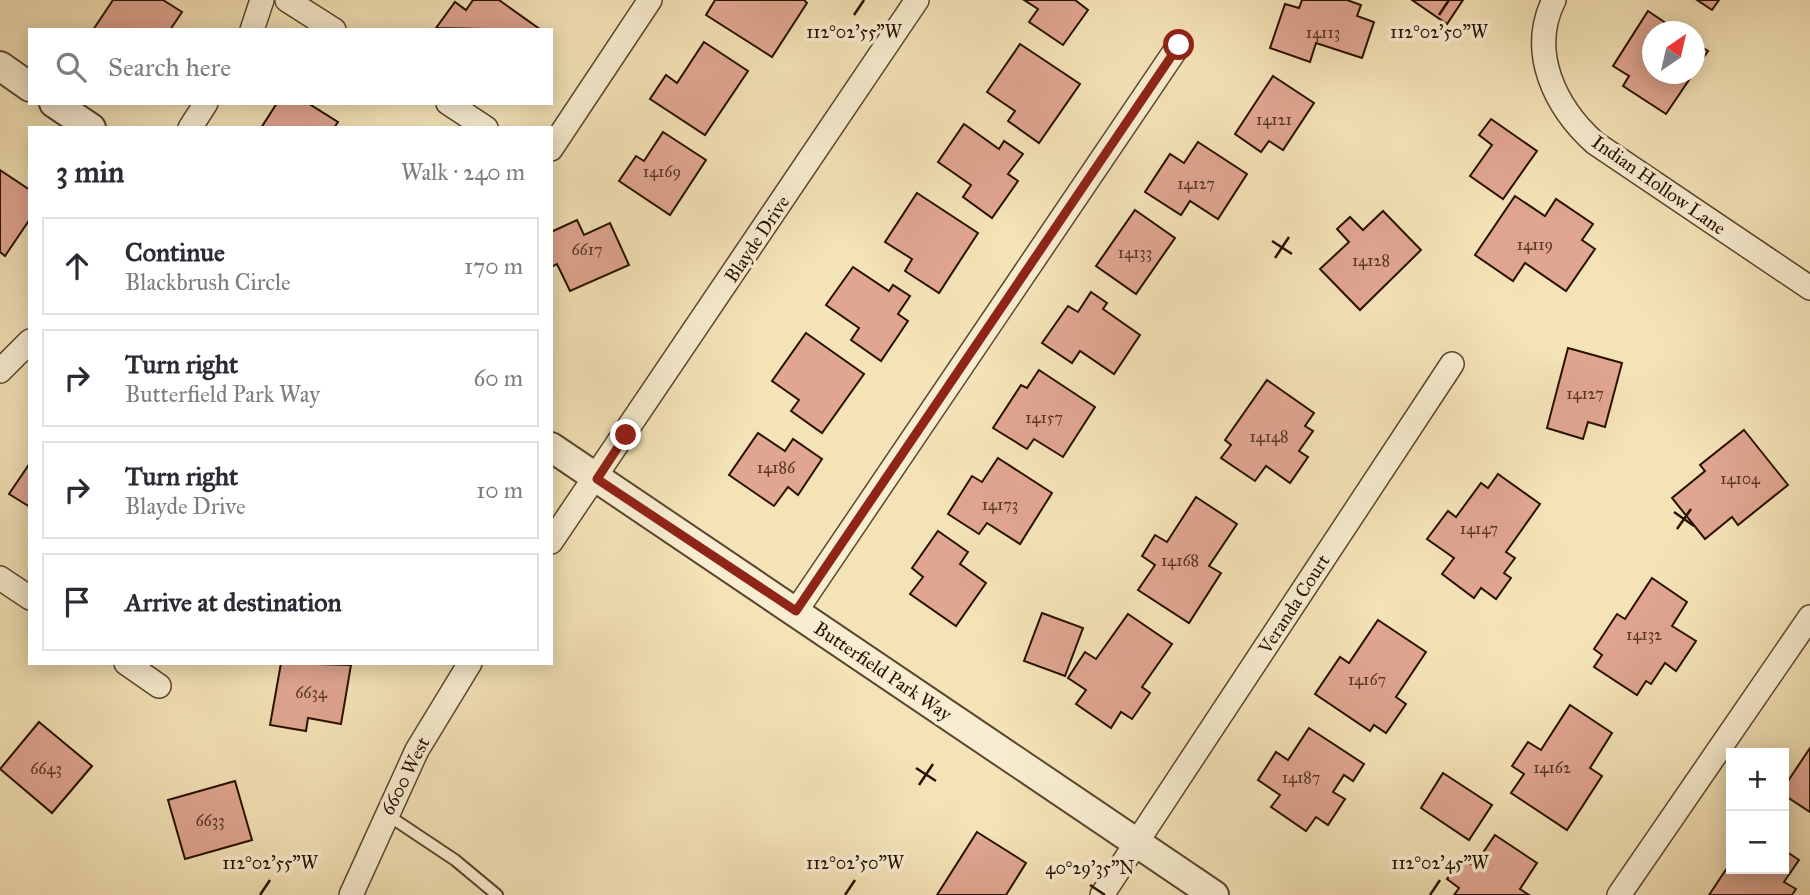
<!DOCTYPE html>
<html lang="en">
<head>
<meta charset="utf-8">
<style>
	body { margin:0; font-family:"IM FELL Great Primer",serif; background:#f2f2f3; color:#2b2b33 }
	.controls { position:absolute; right:21px; bottom:21px; display:grid; overflow:hidden; border-radius:0px; box-shadow:0 4px 18px #0003 }
	.controls button { width:63px; height:63px; display:grid; place-items:center; padding:0; border:0; border-bottom:2px solid #e1e1e2; background:#fff; color:#2b2b33; font:35px sans-serif }
	.compass { position:absolute; left:1642px; top:21px; width:63px; height:63px; border-radius:50%; background:#fff; box-shadow:0 4px 18px #0003; rotate:34deg }
	.stop { position:absolute; width:21px; height:21px; margin:-16px; border:5px solid #8f2418; border-radius:50%; background:#fff }
	.stop.end { background:#8f2418; border-color:#fff; box-shadow:0 2px 7px #0008 }
	.list { margin:0; padding:0; list-style:none }
	h2 { display:flex; justify-content:space-between; align-items:center; height:91px; margin:0; padding:0 28px; font-size:30px }
	h2 small { font-size:23px; font-weight:400; color:#7c7c81 }
	.list li { display:grid; grid-template-columns:46px 1fr auto; gap:21px; align-items:center; box-sizing:border-box; height:98px; margin:0 14px 14px; padding:0 14px; border:2px solid #e1e1e2; border-radius:0px }
	.list b { display:block; font-size:26px; white-space:nowrap }
	.list p { margin:0; font-size:23px; white-space:nowrap; color:#7c7c81 }
	.list em { font-size:23px; font-style:normal; color:#7c7c81 }
	.icon { flex:none; width:38px; height:38px; fill:none; stroke:currentColor; stroke-width:2; stroke-linecap:round; stroke-linejoin:round }
	.map { position:relative; flex:none; width:1810px; height:895px; overflow:hidden }
	.search { position:absolute; background:#fff; box-shadow:0 4px 18px #0003; left:28px; top:28px; width:525px; height:77px; display:flex; align-items:center; gap:18px; box-sizing:border-box; padding:0 24px; border-radius:0px; color:#7c7c81; font-size:26px }
	.panel { position:absolute; background:#fff; box-shadow:0 4px 18px #0003; left:28px; top:126px; width:525px; height:539px; border-radius:0px }
	.map>svg:first-child { display:block }
	.building { fill:#e1a691; stroke:#271100; stroke-width:2 }
	.lines { fill:none; stroke-linecap:round; stroke-linejoin:round }
	.service-casing { stroke:#5a462e; stroke-width:14 }
	.minor-casing { stroke:#5a462e; stroke-width:26 }
	.tertiary-casing { stroke:#5a462e; stroke-width:32 }
	.service { stroke:#f8edd0; stroke-width:10 }
	.minor { stroke:#f8edd0; stroke-width:23 }
	.tertiary { stroke:#f8edd0; stroke-width:28 }
	.route { stroke:#8f2418; stroke-width:9 }
	.ticks { fill:none; stroke:#271100; stroke-width:2.5 }
	.labels { text-anchor:middle; dominant-baseline:central; stroke-width:7; stroke-linejoin:round; paint-order:stroke }
	.number-label { font-size:16px; fill:#563624 }
	.street-label { font-size:19px; fill:#271100; stroke:#f8edd0 }
	.ticks-label { font-size:18px; text-anchor:middle; fill:#271100; stroke:#f8edd0; stroke-width:7; stroke-linejoin:round; paint-order:stroke }
</style>
</head>
<body>
<div class="map">
<svg width="1810" height="895" viewBox="0 0 1810 895">
	<rect width="100%" height="100%" fill="#f4e3b7"/>
	<filter id="stains"><feTurbulence type="fractalNoise" baseFrequency=".00286" numOctaves="4"/><feColorMatrix values="0 0 0 0 .2 0 0 0 0 .09 0 0 0 0 .02 0 0 0 .5 -.17"/></filter>
	<radialGradient id="worn" r=".72"><stop offset=".6" stop-color="#630" stop-opacity="0"/><stop offset="1" stop-color="#630" stop-opacity=".3"/></radialGradient>
	<g class="building">
		<path d="M 113,0 L 163,0 L 182,12 L 170,30 L 93,30 Z"/>
		<path d="M 473,0 L 499,0 L 541,30 L 436,28 L 455,2 L 466,10 Z"/>
		<path d="M 715,0 L 804,0 L 807,3 L 772,57 L 706,15 Z"/>
		<path d="M 1024,0 L 1075,0 L 1088,10 L 1063,45 L 1029,22 L 1038,9 Z"/>
		<path d="M 1302,0 L 1347,0 L 1361,5 L 1357,16 L 1374,22 L 1362,58 L 1316,43 L 1310,62 L 1270,48 L 1285,4 L 1299,8 Z"/>
		<path d="M 1412,0 L 1463,0 L 1447,24 Z"/>
		<path d="M 1697,0 L 1719,0 L 1712,10 Z"/>
		<path d="M 1648,11 L 1679,32 L 1652,32 L 1652,74 L 1693,74 L 1666,114 L 1623,86 L 1629,76 L 1613,66 Z"/>
		<path d="M 704,42 L 748,71 L 705,135 L 650,99 L 666,75 L 677,83 Z"/>
		<path d="M 1694,42 L 1708,51 L 1694,71 Z"/>
		<path d="M 1020,44 L 1080,84 L 1039,143 L 1008,121 L 1015,111 L 987,92 Z"/>
		<path d="M 1273,76 L 1314,103 L 1283,150 L 1269,141 L 1261,152 L 1235,134 Z"/>
		<path d="M 277,103 L 313,103 L 311,105 L 338,122 L 334,128 L 261,128 Z"/>
		<path d="M 1491,119 L 1537,151 L 1503,199 L 1470,176 L 1492,145 L 1479,135 Z"/>
		<path d="M 964,124 L 999,149 L 1004,141 L 1023,154 L 1008,174 L 1018,181 L 992,218 L 963,197 L 971,185 L 938,162 Z"/>
		<path d="M 663,132 L 706,160 L 670,215 L 619,181 L 636,156 L 644,161 Z"/>
		<path d="M 1198,142 L 1247,174 L 1218,219 L 1190,201 L 1181,215 L 1145,192 L 1170,154 L 1184,163 Z"/>
		<path d="M 0,170 L 30,190 L 30,219 L 5,256 L 0,252 Z"/>
		<path d="M 917,193 L 978,233 L 939,293 L 905,271 L 912,259 L 885,242 Z"/>
		<path d="M 1515,196 L 1545,216 L 1556,199 L 1593,224 L 1582,240 L 1595,249 L 1566,291 L 1525,263 L 1513,281 L 1475,255 Z"/>
		<path d="M 1135,210 L 1175,238 L 1136,294 L 1096,266 Z"/>
		<path d="M 1383,211 L 1421,250 L 1360,310 L 1320,269 L 1349,242 L 1337,229 L 1350,217 L 1363,230 Z"/>
		<path d="M 577,220 L 584,235 L 610,223 L 629,265 L 570,291 L 557,264 L 551,267 L 551,232 Z"/>
		<path d="M 853,267 L 889,291 L 893,285 L 910,296 L 898,314 L 908,321 L 881,361 L 851,340 L 859,328 L 826,305 Z"/>
		<path d="M 1091,292 L 1107,303 L 1103,309 L 1140,335 L 1114,374 L 1080,351 L 1072,363 L 1042,343 L 1068,306 L 1078,312 Z"/>
		<path d="M 806,333 L 864,374 L 822,433 L 791,411 L 799,400 L 772,381 Z"/>
		<path d="M 1568,348 L 1622,363 L 1605,427 L 1588,422 L 1583,439 L 1547,428 Z"/>
		<path d="M 1039,370 L 1095,407 L 1063,457 L 1034,439 L 1027,449 L 993,428 L 1021,385 L 1027,388 Z"/>
		<path d="M 1267,380 L 1314,413 L 1305,426 L 1313,431 L 1299,451 L 1308,457 L 1290,483 L 1266,466 L 1255,481 L 1221,458 L 1231,445 L 1225,440 Z"/>
		<path d="M 1744,430 L 1788,485 L 1738,525 L 1732,517 L 1705,539 L 1672,498 L 1705,471 L 1700,465 Z"/>
		<path d="M 758,433 L 785,451 L 793,439 L 822,459 L 798,495 L 788,487 L 774,506 L 729,475 Z"/>
		<path d="M 998,458 L 1052,493 L 1020,544 L 987,523 L 979,534 L 948,514 L 972,476 L 982,482 Z"/>
		<path d="M 30,463 L 30,507 L 9,494 Z"/>
		<path d="M 1498,474 L 1540,504 L 1506,552 L 1515,558 L 1504,573 L 1511,578 L 1496,599 L 1481,588 L 1474,598 L 1442,574 L 1454,558 L 1427,539 L 1448,511 L 1456,517 L 1481,483 L 1488,488 Z"/>
		<path d="M 1196,497 L 1237,524 L 1209,566 L 1221,573 L 1189,623 L 1138,590 L 1155,565 L 1142,556 L 1155,535 L 1167,542 Z"/>
		<path d="M 938,531 L 968,552 L 960,564 L 986,583 L 956,626 L 910,594 L 923,577 L 912,568 Z"/>
		<path d="M 1652,578 L 1687,602 L 1672,626 L 1696,641 L 1676,671 L 1665,663 L 1651,684 L 1646,681 L 1637,695 L 1594,667 L 1602,655 L 1594,649 L 1617,614 L 1625,619 Z"/>
		<path d="M 1042,613 L 1083,628 L 1065,676 L 1024,661 Z"/>
		<path d="M 1128,614 L 1172,644 L 1142,687 L 1150,693 L 1132,719 L 1121,712 L 1111,728 L 1076,704 L 1086,690 L 1068,678 L 1085,652 L 1096,659 Z"/>
		<path d="M 1378,620 L 1426,652 L 1396,697 L 1406,704 L 1386,733 L 1374,725 L 1370,731 L 1315,694 L 1340,657 L 1349,663 Z"/>
		<path d="M 281,663 L 351,665 L 341,724 L 308,718 L 306,731 L 270,725 Z"/>
		<path d="M 1570,705 L 1612,733 L 1590,768 L 1602,776 L 1567,830 L 1511,793 L 1524,774 L 1512,766 L 1528,742 L 1541,750 Z"/>
		<path d="M 39,722 L 92,766 L 52,813 L 0,769 Z"/>
		<path d="M 1309,728 L 1364,764 L 1353,781 L 1344,775 L 1333,792 L 1345,799 L 1328,825 L 1316,817 L 1306,831 L 1271,807 L 1280,795 L 1258,780 L 1276,752 L 1288,760 Z"/>
		<path d="M 1810,748 L 1810,812 L 1784,795 L 1784,787 Z"/>
		<path d="M 1443,773 L 1492,805 L 1469,840 L 1421,808 Z"/>
		<path d="M 235,781 L 252,840 L 185,859 L 168,800 Z"/>
		<path d="M 977,832 L 1026,863 L 1006,895 L 937,895 Z"/>
		<path d="M 1495,835 L 1537,863 L 1520,889 L 1529,895 L 1454,895 L 1459,888 L 1447,879 L 1461,858 L 1474,866 Z"/>
		<path d="M 1784,850 L 1799,860 L 1784,882 L 1796,889 L 1792,895 L 1709,895 L 1731,862 L 1731,869 L 1784,869 Z"/>
	</g>
	<g class="lines">
		<g class="service-casing">
			<path id="service" d="M 386,814 L 455,860 L 497,895"/>
		</g>
		<g class="minor-casing">
			<g id="minor">
				<path d="M 287,0 L 334,30"/>
				<path d="M 1554,0 C 1528,52 1555,107 1595,143 L 1810,288"/>
				<path d="M 252,30 L 262,0"/>
				<path d="M 448,103 L 486,128"/>
				<path d="M 190,128 L 206,103"/>
				<path d="M 551,149 L 650,0"/>
				<path d="M 0,371 L 30,341"/>
				<path d="M 551,542 L 917,0"/>
				<path d="M 0,578 L 30,598"/>
				<path d="M 796,611 L 1179,45"/>
				<path d="M 126,663 L 159,686"/>
				<path d="M 351,895 L 417,750 L 470,663"/>
				<path d="M 1102,895 L 1452,364"/>
				<path d="M 1619,895 L 1810,617"/>
			</g>
		</g>
		<g class="tertiary-casing">
			<g id="tertiary">
				<path d="M 0,66 L 30,87"/>
				<path d="M 54,103 L 91,128"/>
				<path d="M 551,447 L 1214,895"/>
			</g>
		</g>
		<use href="#service" class="service"/>
		<use href="#minor" class="minor"/>
		<use href="#tertiary" class="tertiary"/>
	</g>
	<g class="lines">
		<path class="route" d="M 626,435 L 597,479 L 796,611 L 1179,45"/>
	</g>
	<path class="ticks" d="M 854,15 L 864,0M 1439,15 L 1449,0M 1272,241 L 1292,254M 1275,258 L 1289,237M 1674,512 L 1694,526M 1677,529 L 1691,509M 916,768 L 936,781M 919,785 L 933,764M 1090,885 L 1105,895M 260,895 L 270,880M 845,895 L 855,880M 1430,895 L 1440,880"/>
	<g class="labels">
		<g class="number-label">
			<text x="1323" y="32">14113</text>
			<text x="1274" y="119">14121</text>
			<text x="662" y="171">14169</text>
			<text x="1196" y="183">14127</text>
			<text x="1535" y="244">14119</text>
			<text x="587" y="249">6617</text>
			<text x="1135" y="252">14133</text>
			<text x="1371" y="260">14128</text>
			<text x="1585" y="393">14127</text>
			<text x="1044" y="417">14157</text>
			<text x="1269" y="436">14148</text>
			<text x="776" y="467">14186</text>
			<text x="1740" y="478">14104</text>
			<text x="1000" y="504">14173</text>
			<text x="1479" y="528">14147</text>
			<text x="1180" y="560">14168</text>
			<text x="1644" y="634">14132</text>
			<text x="1367" y="679">14167</text>
			<text x="311" y="692">6634</text>
			<text x="1552" y="767">14162</text>
			<text x="46" y="768">6643</text>
			<text x="1301" y="777">14187</text>
			<text x="210" y="820">6633</text>
		</g>
		<g class="street-label">
			<text transform="translate(1659 185) rotate(35)">Indian Hollow Lane</text>
			<text transform="translate(757 239) rotate(-56)">Blayde Drive</text>
			<text transform="translate(1294 604) rotate(-57)">Veranda Court</text>
			<text transform="translate(883 671) rotate(34)">Butterfield Park Way</text>
			<text transform="translate(405 776) rotate(-63)">6600 West</text>
		</g>
	</g>
	<g class="ticks-label">
		<text x="854" y="38">112°02'55"W</text>
		<text x="1439" y="38">112°02'50"W</text>
		<text x="270" y="869">112°02'55"W</text>
		<text x="855" y="869">112°02'50"W</text>
		<text x="1440" y="869">112°02'45"W</text>
		<text x="1090" y="874">40°29'35"N</text>
	</g>
	<rect width="100%" height="100%" filter="url(#stains)"/>
	<rect width="100%" height="100%" fill="url(#worn)"/>
</svg>
<div class="controls">
<button>+</button>
<button>−</button>
</div>
<svg class="compass" viewBox="-18 -18 36 36"><path d="M0-13l5 13h-10z" fill="#e53935"/><path d="M0 13l5-13h-10z" fill="#7c7c81"/></svg>
<div class="stop" style="left:1179px;top:45px"></div>
<div class="stop end" style="left:626px;top:435px"></div>
<div class="search"><svg class="icon" aria-label="search" viewBox="0 0 24 24"><circle cx="10" cy="10" r="6"/><path d="M15 15l6 6"/></svg>Search here</div>
<section class="panel">
<h2>3 min<small>Walk · 240 m</small></h2>
<ul class="list">
<li><svg class="icon" aria-label="ahead" viewBox="0 0 24 24"><path d="M12 20V5M6 11l6-6 6 6"/></svg><div><b>Continue</b><p>Blackbrush Circle</p></div><em>170 m</em></li>
<li><svg class="icon" aria-label="right" viewBox="0 0 24 24"><path d="M7 20v-9h11M14 6l5 5-5 5"/></svg><div><b>Turn right</b><p>Butterfield Park Way</p></div><em>60 m</em></li>
<li><svg class="icon" aria-label="right" viewBox="0 0 24 24"><path d="M7 20v-9h11M14 6l5 5-5 5"/></svg><div><b>Turn right</b><p>Blayde Drive</p></div><em>10 m</em></li>
<li><svg class="icon" aria-label="arrive" viewBox="0 0 24 24"><path d="M6 21V4h12l-3 4 3 4H6"/></svg><div><b>Arrive at destination</b></div></li>
</ul>
</section>
</div>
</body>
</html>
